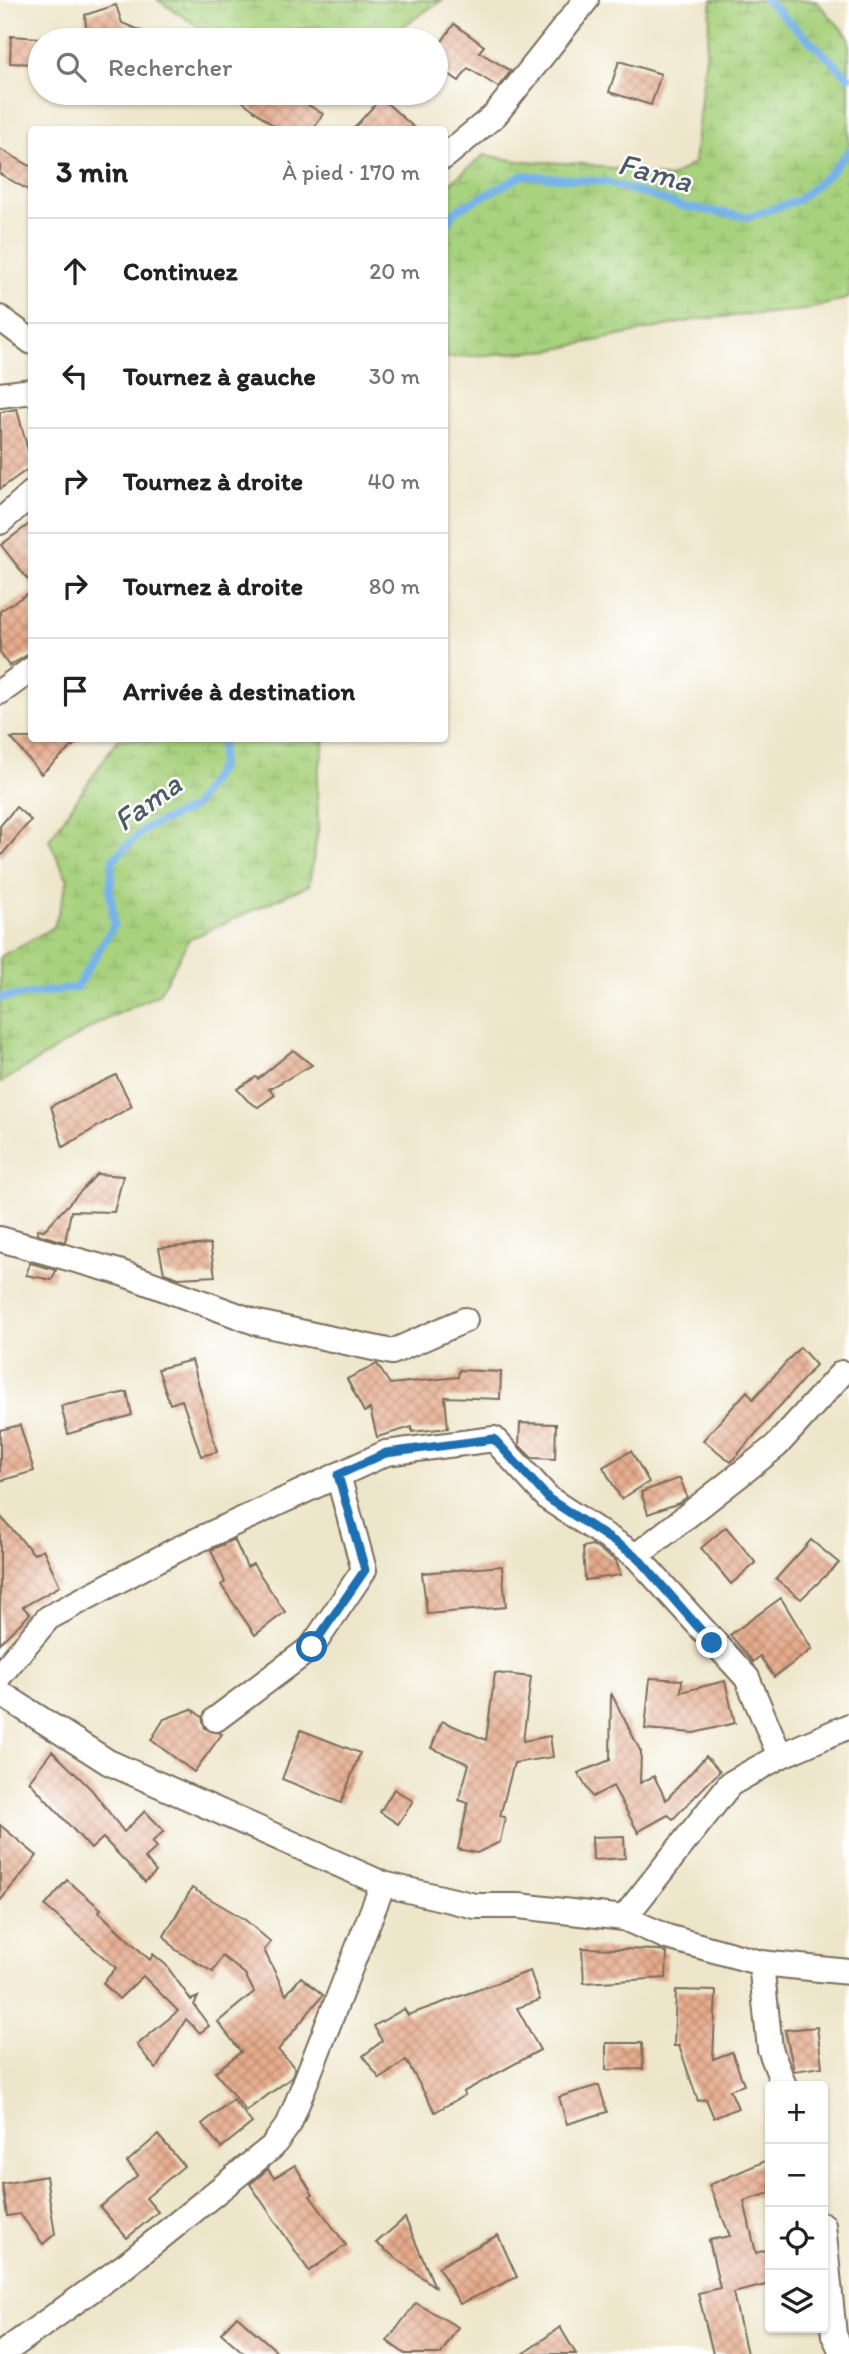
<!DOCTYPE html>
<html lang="fr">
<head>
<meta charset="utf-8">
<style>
	body { margin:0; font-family:Itim,sans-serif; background:#f2f2f2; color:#222 }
	.controls { position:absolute; right:21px; bottom:21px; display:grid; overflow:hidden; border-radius:7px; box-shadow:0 2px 5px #0004 }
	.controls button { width:63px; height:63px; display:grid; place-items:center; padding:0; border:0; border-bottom:2px solid #e0e0e0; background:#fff; color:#222; font:35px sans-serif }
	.stop { position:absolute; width:21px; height:21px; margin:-16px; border:5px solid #1f6fb2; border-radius:50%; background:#fff }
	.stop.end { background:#1f6fb2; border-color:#fff; box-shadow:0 2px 7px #0008 }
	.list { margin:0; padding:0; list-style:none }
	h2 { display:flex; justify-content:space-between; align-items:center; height:91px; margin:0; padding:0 28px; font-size:30px }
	h2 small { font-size:23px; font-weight:400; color:#767676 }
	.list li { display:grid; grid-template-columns:46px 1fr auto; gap:21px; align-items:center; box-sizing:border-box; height:105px; padding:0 28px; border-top:2px solid #e0e0e0 }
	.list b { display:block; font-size:26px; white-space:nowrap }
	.list em { font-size:23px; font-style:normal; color:#767676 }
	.icon { flex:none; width:38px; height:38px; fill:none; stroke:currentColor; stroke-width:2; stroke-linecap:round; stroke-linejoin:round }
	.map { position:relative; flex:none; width:849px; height:2354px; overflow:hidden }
	.search { position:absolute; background:#fff; box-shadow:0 2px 5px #0004; left:28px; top:28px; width:420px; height:77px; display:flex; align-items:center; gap:18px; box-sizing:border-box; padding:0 24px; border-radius:38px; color:#767676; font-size:26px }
	.panel { position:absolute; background:#fff; box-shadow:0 2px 5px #0004; left:28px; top:126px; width:420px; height:616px; border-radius:7px }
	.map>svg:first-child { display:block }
	.wetland { fill:url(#wetland-marsh); stroke:#727e4e; stroke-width:2 }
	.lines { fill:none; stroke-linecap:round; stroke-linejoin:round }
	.stream { stroke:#77b3e9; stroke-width:8 }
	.building { fill:url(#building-cross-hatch) }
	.minor-casing { stroke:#7a6c5a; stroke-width:28 }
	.minor { stroke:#fff; stroke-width:24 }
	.route { stroke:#1f6fb2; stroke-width:9 }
	.labels { text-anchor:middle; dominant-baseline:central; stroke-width:5; stroke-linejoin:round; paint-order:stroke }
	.water-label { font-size:32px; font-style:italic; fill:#505a65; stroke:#fff }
</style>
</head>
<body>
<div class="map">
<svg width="849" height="2354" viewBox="0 0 849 2354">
	<defs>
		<pattern id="wetland-marsh" width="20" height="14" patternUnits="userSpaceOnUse" patternTransform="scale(1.75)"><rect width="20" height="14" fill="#a8d27e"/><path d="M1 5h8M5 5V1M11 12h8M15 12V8" fill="none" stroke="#92b46c"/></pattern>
		<pattern id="building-cross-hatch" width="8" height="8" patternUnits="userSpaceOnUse" patternTransform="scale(1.75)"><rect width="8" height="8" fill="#e6ab8c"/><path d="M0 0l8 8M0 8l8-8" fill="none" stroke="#bc8b72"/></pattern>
	</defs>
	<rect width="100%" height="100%" fill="#fff"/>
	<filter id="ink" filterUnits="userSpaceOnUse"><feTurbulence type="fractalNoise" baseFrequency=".0143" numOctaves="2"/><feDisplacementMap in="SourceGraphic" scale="14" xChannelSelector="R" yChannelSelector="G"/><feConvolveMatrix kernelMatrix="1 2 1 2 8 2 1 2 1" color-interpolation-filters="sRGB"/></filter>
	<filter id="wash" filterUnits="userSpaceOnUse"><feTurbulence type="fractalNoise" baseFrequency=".00686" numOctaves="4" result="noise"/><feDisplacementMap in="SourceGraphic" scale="28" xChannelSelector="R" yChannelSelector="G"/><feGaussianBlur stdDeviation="1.57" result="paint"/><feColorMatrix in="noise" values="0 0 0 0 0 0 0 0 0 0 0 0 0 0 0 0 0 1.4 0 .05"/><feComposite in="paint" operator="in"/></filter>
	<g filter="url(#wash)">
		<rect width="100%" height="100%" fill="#eee6ca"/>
		<g class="wetland">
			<path d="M 158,0 L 442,0 L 386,38 L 318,26 L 250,40 L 219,40 Z"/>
			<path d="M 712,0 L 815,0 L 849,37 L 849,298 L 805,310 L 699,319 L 552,350 L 445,358 L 445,187 L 484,155 L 519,161 L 587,164 L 669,178 L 694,163 Z"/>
			<path d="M 118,739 L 325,739 L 317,780 L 318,829 L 309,885 L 189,939 L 159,994 L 101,1022 L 0,1083 L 0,957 L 54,927 L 68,880 L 49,840 Z"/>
		</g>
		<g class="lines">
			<g class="stream">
				<path d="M 766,0 L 849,77"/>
				<path d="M 444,229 L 455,211 L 523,175 L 607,182 L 685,207 L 749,217 L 798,200 L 829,174 L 849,151"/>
				<path d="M 0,998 L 76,988 L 114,925 L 110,890 L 113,859 L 146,828 L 193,808 L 220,767 L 223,738"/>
			</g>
		</g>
		<g id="blocks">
			<g class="building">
				<path d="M 116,5 L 122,23 L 163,40 L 87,40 L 85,15 Z"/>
				<path d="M 454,24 L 484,46 L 479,52 L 511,71 L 498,87 L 468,68 L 459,81 L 436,65 L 436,50 Z"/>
				<path d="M 11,36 L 40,38 L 40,64 L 10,63 Z"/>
				<path d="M 619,61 L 661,74 L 651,105 L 609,92 Z"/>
				<path d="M 232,93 L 288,93 L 323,114 L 313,130 L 279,130 Z"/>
				<path d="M 381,98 L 417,130 L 352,130 Z"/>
				<path d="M 0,149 L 32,167 L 32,192 L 0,174 Z"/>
				<path d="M 17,409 L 32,466 L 0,489 L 0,412 Z"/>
				<path d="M 32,522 L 32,585 L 1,545 Z"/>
				<path d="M 32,591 L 32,652 L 9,666 L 0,652 L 0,611 Z"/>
				<path d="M 11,738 L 82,738 L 41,774 Z"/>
				<path d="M 16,807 L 31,820 L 0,857 L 0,826 Z"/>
				<path d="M 293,1050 L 312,1065 L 269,1089 L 275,1095 L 258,1107 L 248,1101 L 237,1089 L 256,1077 L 258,1079 Z"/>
				<path d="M 116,1075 L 132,1106 L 63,1147 L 51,1106 Z"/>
				<path d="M 97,1174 L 123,1176 L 114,1212 L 71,1211 L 65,1242 L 37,1234 L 37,1229 L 44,1230 Z"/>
				<path d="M 210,1244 L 215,1276 L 179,1278 L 164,1273 L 159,1248 Z"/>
				<path d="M 30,1263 L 56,1270 L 52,1280 L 26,1275 Z"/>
				<path d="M 800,1347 L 816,1365 L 731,1462 L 703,1440 L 747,1391 L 753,1399 Z"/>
				<path d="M 192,1360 L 217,1452 L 201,1456 L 182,1400 L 170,1404 L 158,1369 Z"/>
				<path d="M 377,1364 L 390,1384 L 458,1377 L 459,1370 L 501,1372 L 500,1399 L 445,1397 L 448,1428 L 412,1432 L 412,1427 L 377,1437 L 370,1409 L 364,1412 L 347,1379 Z"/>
				<path d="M 127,1392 L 132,1415 L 68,1434 L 61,1406 Z"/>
				<path d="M 520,1423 L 556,1424 L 555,1459 L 532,1458 L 519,1445 Z"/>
				<path d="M 20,1425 L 34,1471 L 0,1481 L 0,1430 Z"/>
				<path d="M 631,1451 L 649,1482 L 621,1499 L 603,1467 Z"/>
				<path d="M 680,1478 L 687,1497 L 679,1503 L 648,1514 L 641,1492 Z"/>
				<path d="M 0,1516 L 34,1554 L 43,1549 L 60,1586 L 23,1607 L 30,1614 L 0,1643 Z"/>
				<path d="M 726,1527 L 756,1563 L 731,1584 L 701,1548 Z"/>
				<path d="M 234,1539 L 247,1567 L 253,1564 L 285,1612 L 255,1635 L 221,1585 L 225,1582 L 211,1550 Z"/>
				<path d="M 811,1540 L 839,1563 L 801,1599 L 776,1579 Z"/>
				<path d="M 592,1545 L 616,1561 L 621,1575 L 585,1580 L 583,1547 Z"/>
				<path d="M 502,1566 L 506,1607 L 427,1614 L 422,1573 Z"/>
				<path d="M 781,1598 L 812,1649 L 774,1677 L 760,1656 L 753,1662 L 730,1635 Z"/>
				<path d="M 495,1673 L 531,1677 L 523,1741 L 550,1736 L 553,1757 L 514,1763 L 500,1816 L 505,1817 L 500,1842 L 477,1853 L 458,1849 L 468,1803 L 459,1800 L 469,1764 L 431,1748 L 442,1721 L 486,1740 Z"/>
				<path d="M 650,1678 L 682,1680 L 681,1692 L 725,1681 L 735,1723 L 694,1733 L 645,1729 Z"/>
				<path d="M 611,1693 L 641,1752 L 640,1783 L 654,1776 L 666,1800 L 706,1756 L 720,1771 L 673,1819 L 668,1815 L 639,1831 L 639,1834 L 613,1786 L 592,1797 L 578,1773 L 610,1760 Z"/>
				<path d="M 192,1709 L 202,1717 L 205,1728 L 222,1734 L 194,1772 L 151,1740 L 164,1719 Z"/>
				<path d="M 301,1730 L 360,1753 L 341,1803 L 282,1779 Z"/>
				<path d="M 52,1751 L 91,1789 L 124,1832 L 145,1811 L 164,1831 L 152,1842 L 157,1847 L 145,1858 L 156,1872 L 145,1882 L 103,1838 L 91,1849 L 29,1781 Z"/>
				<path d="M 394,1789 L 413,1801 L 398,1824 L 380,1812 Z"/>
				<path d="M 0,1825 L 37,1856 L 0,1901 Z"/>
				<path d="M 624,1836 L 625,1858 L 593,1860 L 592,1837 Z"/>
				<path d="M 67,1880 L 101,1909 L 99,1912 L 150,1960 L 153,1954 L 166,1965 L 191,2000 L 198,1997 L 194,2005 L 209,2026 L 200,2033 L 186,2019 L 156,2069 L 137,2045 L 178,2011 L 143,1976 L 119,1999 L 103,1983 L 116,1968 L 45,1906 Z"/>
				<path d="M 192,1888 L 244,1919 L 271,1942 L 264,1950 L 286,1995 L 301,1977 L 323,1995 L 278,2050 L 295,2068 L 291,2078 L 246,2111 L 215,2072 L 241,2052 L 218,2022 L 254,1992 L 245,1974 L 222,1956 L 213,1972 L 176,1950 L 164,1936 Z"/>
				<path d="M 582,1948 L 659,1950 L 667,1953 L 666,1978 L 584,1983 Z"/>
				<path d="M 530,1971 L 540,2000 L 517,2008 L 540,2050 L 463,2092 L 465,2095 L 435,2112 L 406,2060 L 380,2079 L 363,2056 L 382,2041 L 374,2026 L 404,2009 L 408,2015 Z"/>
				<path d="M 676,1990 L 716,1991 L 713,2059 L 732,2052 L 744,2085 L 730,2090 L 738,2108 L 714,2118 L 706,2099 L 698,2101 L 679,2046 L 674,2046 Z"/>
				<path d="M 817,2027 L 822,2067 L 794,2071 L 785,2030 Z"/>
				<path d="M 606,2043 L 642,2043 L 643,2069 L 606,2070 Z"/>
				<path d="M 599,2085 L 607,2112 L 567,2124 L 559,2097 Z"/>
				<path d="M 233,2099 L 252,2123 L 221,2148 L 202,2124 Z"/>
				<path d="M 158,2135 L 184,2166 L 146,2198 L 158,2212 L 127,2238 L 100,2207 L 138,2175 L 127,2162 Z"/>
				<path d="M 770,2159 L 770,2193 L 744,2201 L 756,2253 L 770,2249 L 770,2284 L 733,2293 L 747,2354 L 713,2354 L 698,2293 L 720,2288 L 709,2240 L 730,2236 L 709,2185 Z"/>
				<path d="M 295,2165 L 313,2195 L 310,2196 L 346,2245 L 309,2271 L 250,2184 L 268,2169 L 274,2178 Z"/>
				<path d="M 46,2176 L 55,2234 L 43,2244 L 20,2214 L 7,2216 L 2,2184 Z"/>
				<path d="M 405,2218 L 435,2287 L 376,2243 Z"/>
				<path d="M 498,2235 L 517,2277 L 460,2304 L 438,2267 Z"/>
				<path d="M 416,2303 L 458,2327 L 441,2354 L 405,2354 L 387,2341 Z"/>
				<path d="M 237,2316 L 280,2354 L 245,2354 L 221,2333 Z"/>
				<path d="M 560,2327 L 576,2354 L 523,2354 Z"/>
			</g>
		</g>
	</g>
	<g filter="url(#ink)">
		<use href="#blocks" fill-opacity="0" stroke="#7a6c5a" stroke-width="2"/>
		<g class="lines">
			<g class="minor-casing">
				<g id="minor">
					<path d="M 444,157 L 495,115 L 586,0"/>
					<path d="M 0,318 L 32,342"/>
					<path d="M 0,395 L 32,391"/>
					<path d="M 0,522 L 32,493"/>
					<path d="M 0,692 L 32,669"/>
					<path d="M 0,1239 L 119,1272 L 258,1323 L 392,1352 L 465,1320"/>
					<path d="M 636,1556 L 776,1446 L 842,1373"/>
					<path d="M 0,1675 L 48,1618 L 174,1551 L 386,1453 L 494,1439 L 549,1499 L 636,1556 L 747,1678 L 780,1756"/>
					<path d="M 0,1693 L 108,1762 L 383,1884 L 475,1906 L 519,1906 L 624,1918 L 667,1937 L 761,1963 L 849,1972"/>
					<path d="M 216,1719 L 312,1647 L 364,1570 L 338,1475"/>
					<path d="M 624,1918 L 730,1784 L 780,1756 L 849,1726"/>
					<path d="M 761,1963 L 770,2049 L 784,2086"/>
					<path d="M 823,2225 L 834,2335 L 843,2354"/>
					<path d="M 3,2353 L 126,2265 L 272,2147 L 289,2124 L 383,1884"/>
				</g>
			</g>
			<use href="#minor" class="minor"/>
		</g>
	</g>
	<g class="lines" filter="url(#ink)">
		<path class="route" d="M 312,1647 L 365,1570 L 338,1475 L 386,1453 L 494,1439 L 549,1499 L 636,1556 L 712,1643"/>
	</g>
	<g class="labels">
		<g class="water-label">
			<text transform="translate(655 172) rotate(15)">Fama</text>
			<text transform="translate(147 802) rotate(-36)">Fama</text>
		</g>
	</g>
</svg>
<div class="controls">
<button>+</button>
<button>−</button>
<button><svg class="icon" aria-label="locate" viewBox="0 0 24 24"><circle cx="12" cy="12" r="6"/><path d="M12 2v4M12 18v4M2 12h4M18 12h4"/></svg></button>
<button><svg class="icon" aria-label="layers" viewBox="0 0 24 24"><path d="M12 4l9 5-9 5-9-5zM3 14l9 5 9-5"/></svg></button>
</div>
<div class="stop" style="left:312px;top:1647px"></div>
<div class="stop end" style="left:712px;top:1643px"></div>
<div class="search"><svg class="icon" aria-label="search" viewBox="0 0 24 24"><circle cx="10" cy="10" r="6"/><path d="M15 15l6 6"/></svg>Rechercher</div>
<section class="panel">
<h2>3 min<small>À pied · 170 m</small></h2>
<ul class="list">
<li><svg class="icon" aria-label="ahead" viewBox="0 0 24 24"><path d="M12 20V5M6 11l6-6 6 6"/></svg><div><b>Continuez</b></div><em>20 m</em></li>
<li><svg class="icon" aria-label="left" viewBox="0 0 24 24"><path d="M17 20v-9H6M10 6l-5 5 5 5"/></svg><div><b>Tournez à gauche</b></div><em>30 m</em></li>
<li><svg class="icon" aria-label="right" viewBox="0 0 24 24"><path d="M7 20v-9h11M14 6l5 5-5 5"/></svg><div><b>Tournez à droite</b></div><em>40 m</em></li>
<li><svg class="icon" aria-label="right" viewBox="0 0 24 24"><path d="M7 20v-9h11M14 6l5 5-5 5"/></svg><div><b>Tournez à droite</b></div><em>80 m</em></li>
<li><svg class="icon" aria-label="arrive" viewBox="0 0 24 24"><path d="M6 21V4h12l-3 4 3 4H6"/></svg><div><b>Arrivée à destination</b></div></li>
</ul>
</section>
</div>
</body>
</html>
